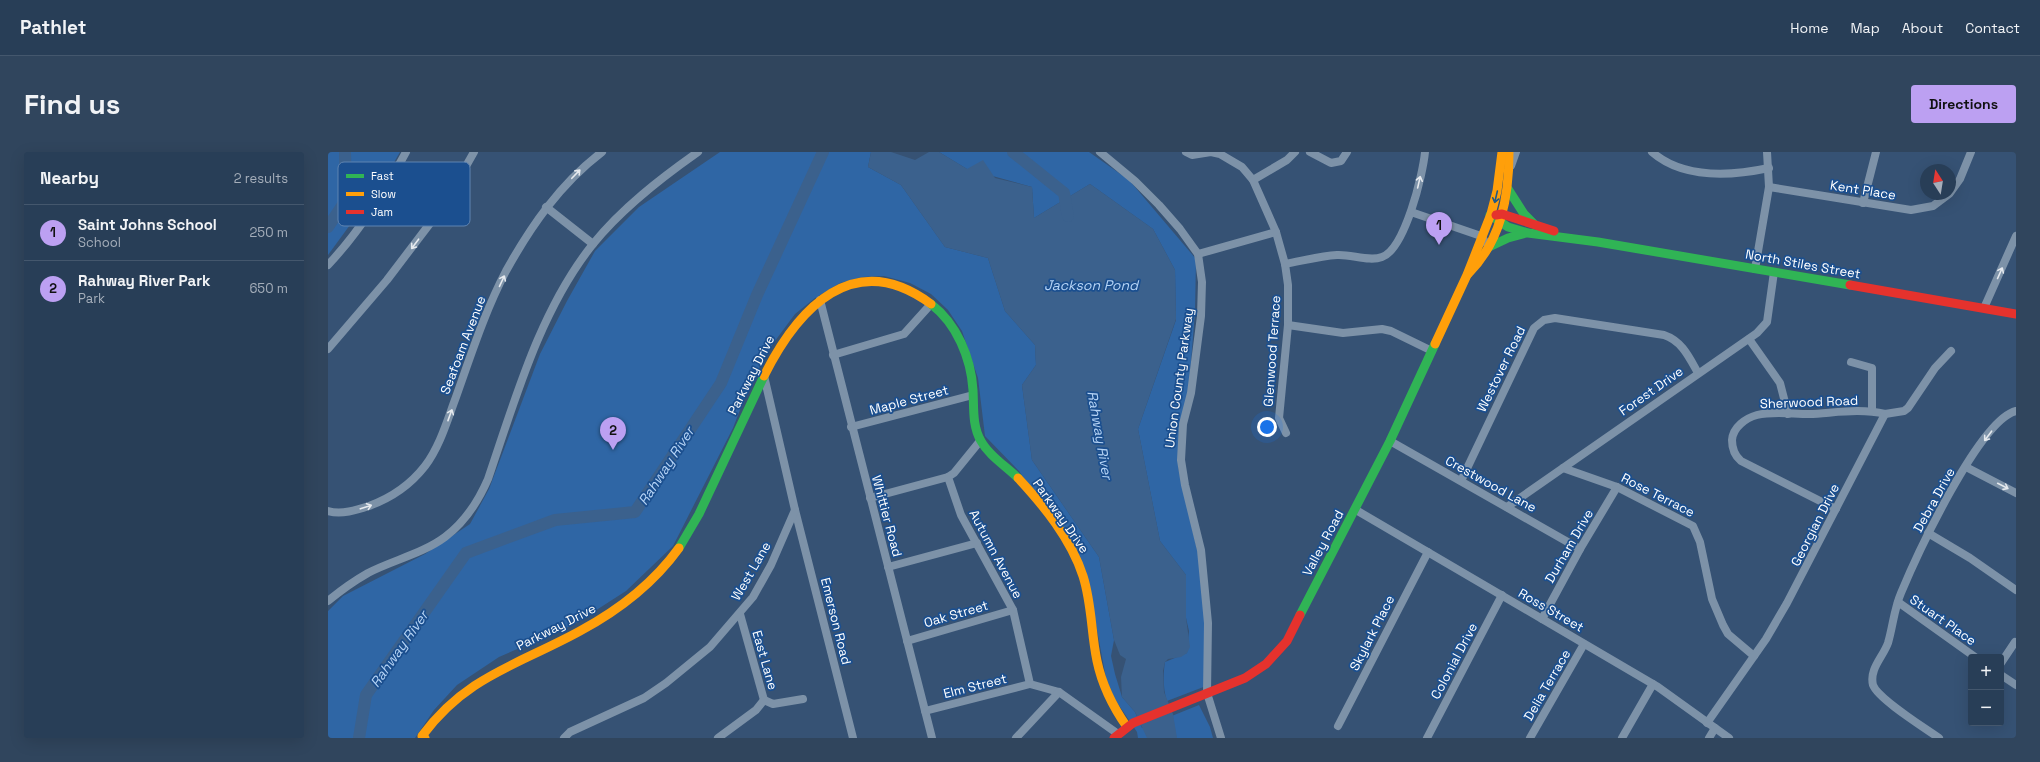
<!DOCTYPE html>
<html lang="en">
<head>
<meta charset="utf-8">
<style>
	body { margin:0; font-family:"Space Grotesk",sans-serif; background:#30455d; color:#f1f3f6 }
	.controls { position:absolute; right:12px; bottom:12px; display:grid; overflow:hidden; border-radius:4px; box-shadow:0 4px 16px #0002 }
	.controls button { width:36px; height:36px; display:grid; place-items:center; padding:0; border:0; border-bottom:1px solid #44576d; background:#283e57; color:#f1f3f6; font:20px sans-serif }
	.compass { position:absolute; left:1592px; top:12px; width:36px; height:36px; border-radius:50%; background:#283e57; box-shadow:0 4px 16px #0002; rotate:348deg }
	.you { position:absolute; left:939px; top:275px; width:14px; height:14px; margin:-10px; border:3px solid #fff; border-radius:50%; background:#1a73e8; box-shadow:0 0 0 6px #1a73e833 }
	.badge { display:grid; place-items:center; width:26px; height:26px; border-radius:50%; background:#bca0f2; color:#111; font-size:13px; font-weight:700 }
	.pin { position:absolute; translate:-50% -33px; filter:drop-shadow(0 1px 2px #0008) }
	.pin::after { content:''; position:absolute; top:21px; width:14px; height:12px; background:inherit; clip-path:polygon(0 0,100% 0,50% 100%) }
	.list { margin:0; padding:0; list-style:none }
	h2 { display:flex; justify-content:space-between; align-items:center; height:52px; margin:0; padding:0 16px; font-size:17px }
	h2 small { font-size:13px; font-weight:400; color:#a5aeba }
	.list li { display:grid; grid-template-columns:26px 1fr auto; gap:12px; align-items:center; box-sizing:border-box; height:56px; padding:0 16px; border-top:1px solid #44576d }
	.list b { display:block; font-size:15px; white-space:nowrap }
	.list p { margin:0; font-size:13px; white-space:nowrap; color:#a5aeba }
	.list em { font-size:13px; font-style:normal; color:#a5aeba }
	.map { position:relative; flex:none; width:1688px; height:586px; overflow:hidden; border-radius:4px }
	header { display:flex; align-items:center; gap:24px; box-sizing:border-box; height:56px; padding:0 20px; background:#283e57; border-bottom:1px solid #44576d }
	header strong { font-size:19px }
	nav { display:flex; gap:22px; margin-inline-start:auto; font-size:14px }
	.intro { display:flex; align-items:center; justify-content:space-between; box-sizing:border-box; height:96px; padding:0 24px }
	h1 { margin:0; font-size:28px }
	.button { padding:10px 18px; border-radius:4px; background:#bca0f2; color:#111; font-size:14px; font-weight:700 }
	main { display:flex; gap:24px; padding:0 24px }
	aside { flex:1; background:#283e57; border-radius:4px; box-shadow:0 4px 16px #0002 }
	.map>svg:first-child { display:block }
	.green { fill:#2f66a5 }
	.water { fill:#3b618d }
	.lines { fill:none; stroke-linecap:round; stroke-linejoin:round }
	.river { stroke:#3b618d; stroke-width:12 }
	.street { stroke:#7d92a8; stroke-width:8 }
	.fast { stroke:#30b455; stroke-width:9 }
	.slow { stroke:#ff9f0a; stroke-width:9 }
	.jam { stroke:#e5322d; stroke-width:9 }
	.oneway { stroke:#e5e9ee }
	.oneway2 { stroke:#1d5989 }
	.labels { text-anchor:middle; dominant-baseline:central; stroke-width:3.5; stroke-linejoin:round; paint-order:stroke }
	.street-label { font-size:13px; fill:#fff; stroke:#1b4f8f }
	.water-label { font-size:14px; font-style:italic; fill:#b5d3f5; stroke:#1b4f8f }
	.key { fill:#1b4f8f; stroke:#5f84b1; stroke-width:1 }
	.key-label { font-size:11px; fill:#fff }
</style>
</head>
<body>
<header>
<strong>Pathlet</strong>
<nav><a>Home</a><a>Map</a><a>About</a><a>Contact</a></nav>
</header>
<div class="intro"><h1>Find us</h1><a class="button">Directions</a></div>
<main>
<aside>
<h2>Nearby<small>2 results</small></h2>
<ul class="list">
<li><span class="badge">1</span><div><b>Saint Johns School</b><p>School</p></div><em>250 m</em></li>
<li><span class="badge">2</span><div><b>Rahway River Park</b><p>Park</p></div><em>650 m</em></li>
</ul>
</aside>
<div class="map">
<svg width="1688" height="586" viewBox="0 0 1688 586">
	<rect width="100%" height="100%" fill="#365274"/>
	<g class="green">
		<path d="M 0,0 L 72,0 L 60,21 L 0,103 Z"/>
		<path d="M 392,0 L 543,0 L 540,15 L 573,33 L 617,95 L 660,106 L 677,159 L 707,193 L 708,213 L 694,233 L 704,308 L 771,405 L 786,488 L 783,504 L 787,522 L 794,545 L 807,560 L 814,576 L 871,553 L 882,575 L 885,586 L 810,586 L 809,580 L 786,546 L 778,526 L 758,419 L 691,319 L 657,284 L 650,226 L 634,179 L 620,158 L 603,142 L 582,131 L 556,124 L 534,125 L 512,131 L 487,146 L 467,162 L 444,193 L 422,232 L 405,276 L 345,394 L 298,439 L 245,473 L 171,505 L 129,533 L 106,558 L 87,586 L 0,586 L 0,459 L 15,444 L 97,402 L 142,372 L 161,337 L 212,202 L 239,149 L 267,99 L 311,55 Z"/>
		<path d="M 611,0 L 761,0 L 801,28 L 868,107 L 867,160 L 861,235 L 851,279 L 850,315 L 877,432 L 878,534 L 839,549 C 835,538 835,522 837,510 L 859,501 L 861,479 L 858,466 L 858,423 L 832,389 L 810,277 L 848,168 L 847,118 L 825,77 L 762,32 L 706,66 L 704,35 L 639,17 Z"/>
	</g>
	<path class="water" d="M 543,0 L 563,0 L 587,8 L 601,0 L 611,0 L 639,17 L 655,8 L 667,26 L 704,35 L 706,66 L 762,32 L 825,77 L 847,118 L 848,167 L 810,277 L 832,389 L 858,423 L 858,466 L 862,495 L 859,501 L 853,505 L 840,507 L 837,510 L 835,519 L 836,540 L 845,562 L 849,586 L 819,586 L 807,560 L 794,545 L 793,525 L 798,507 L 792,503 L 786,488 L 771,405 L 704,308 L 694,233 L 708,213 L 707,193 L 677,159 L 660,106 L 617,95 L 573,33 L 540,15 Z"/>
	<g class="lines">
		<g class="river">
			<path d="M 685,0 L 736,41 L 740,64"/>
			<path d="M 0,75 L 18,48 L 17,0"/>
			<path d="M 31,586 L 38,543 L 138,401 L 227,368 L 307,360 L 393,231 L 429,143 L 495,0"/>
		</g>
		<g class="street">
			<path d="M 772,0 L 807,29 L 831,53 L 852,77 L 870,102 L 874,130 L 873,164 L 863,241 L 855,272 L 853,308 L 857,333 L 873,398 L 880,471 L 879,541 L 893,586"/>
			<path d="M 858,0 L 864,3 L 883,0 L 892,2 L 914,15 L 925,28 L 948,80 L 957,112 L 960,133 L 960,173 L 951,266 L 958,281"/>
			<path d="M 982,0 L 1003,11 L 1013,9 L 1019,0"/>
			<path d="M 1324,0 C 1355,27 1403,24 1441,16"/>
			<path d="M 1183,14 L 1188,0"/>
			<path d="M 925,28 L 959,8 L 967,0"/>
			<path d="M 1441,35 L 1583,58 L 1605,54 L 1621,42"/>
			<path d="M 1622,41 L 1632,27 L 1643,0"/>
			<path d="M 1535,51 L 1548,0"/>
			<path d="M 218,55 L 265,92"/>
			<path d="M 1083,60 L 1153,84 L 1161,95"/>
			<path d="M 870,102 L 948,80"/>
			<path d="M 957,112 C 974,109 992,104 1009,103 C 1023,102 1041,110 1054,105 C 1077,97 1095,22 1097,0"/>
			<path d="M 0,113 C 32,79 56,41 78,0"/>
			<path d="M 1427,117 L 1441,35 L 1439,0"/>
			<path d="M 492,148 L 604,586"/>
			<path d="M 1656,156 L 1688,84"/>
			<path d="M 960,173 L 1015,181 L 1054,177 L 1063,179 L 1104,199"/>
			<path d="M 1421,187 L 1452,231 L 1460,262"/>
			<path d="M 0,197 L 59,128 L 116,53 L 146,0"/>
			<path d="M 505,203 L 576,182 L 603,152"/>
			<path d="M 1523,210 L 1544,216 L 1544,259"/>
			<path d="M 523,275 L 645,243"/>
			<path d="M 652,289 L 626,321 L 620,325 L 633,363 L 685,458 L 702,532 L 731,540 L 790,582"/>
			<path d="M 1062,289 L 1252,397"/>
			<path d="M 1638,315 L 1688,341"/>
			<path d="M 1235,316 L 1289,335 L 1365,374 L 1372,390 L 1384,447 L 1395,473 L 1400,482 L 1426,504"/>
			<path d="M 1133,329 L 1206,176 L 1216,168 L 1227,166 L 1336,183 C 1354,189 1361,205 1370,221"/>
			<path d="M 542,346 L 620,325"/>
			<path d="M 1179,355 L 1429,181 L 1439,170 L 1446,120"/>
			<path d="M 1508,357 L 1413,309 C 1407,304 1404,297 1404,288 C 1405,275 1418,266 1429,263 C 1445,259 1464,262 1481,262 C 1506,261 1532,256 1557,262"/>
			<path d="M 467,358 L 525,586"/>
			<path d="M 1028,358 L 1330,535 L 1401,586"/>
			<path d="M 0,359 C 13,363 29,358 41,354 C 63,346 83,332 97,314 C 112,294 119,269 128,245 C 143,203 157,159 178,119 C 203,74 232,32 274,0"/>
			<path d="M 1600,381 L 1642,406 L 1688,438"/>
			<path d="M 560,415 L 649,391"/>
			<path d="M 0,449 C 12,439 26,429 40,421 C 65,408 94,402 117,385 C 137,370 150,350 160,327 C 187,248 212,158 265,92 C 294,56 333,26 370,0"/>
			<path d="M 1570,450 L 1647,505"/>
			<path d="M 412,462 L 436,548"/>
			<path d="M 1214,467 L 1252,397 L 1289,335"/>
			<path d="M 579,489 L 685,458"/>
			<path d="M 1673,511 L 1687,490"/>
			<path d="M 1673,523 L 1688,533"/>
			<path d="M 436,548 L 445,552 L 475,547"/>
			<path d="M 597,559 L 702,532"/>
			<path d="M 1379,571 L 1438,487 L 1459,451 L 1557,262 L 1576,259 L 1580,256 L 1607,216 L 1623,199"/>
			<path d="M 1010,574 L 1100,400"/>
			<path d="M 236,586 L 242,580 L 316,546 L 338,531 L 382,495 L 425,445 L 443,413 L 467,358 L 436,224"/>
			<path d="M 390,586 L 428,558 L 436,548"/>
			<path d="M 688,586 L 731,540"/>
			<path d="M 1099,586 L 1174,443"/>
			<path d="M 1202,586 L 1256,492"/>
			<path d="M 1294,586 L 1325,532"/>
			<path d="M 1381,586 L 1387,576"/>
			<path d="M 1611,586 C 1597,576 1550,547 1545,533 C 1541,517 1555,505 1560,491 C 1565,474 1566,457 1573,441 C 1588,405 1651,268 1688,259"/>
		</g>
		<g class="fast">
			<path d="M 1180,37 L 1196,62 L 1206,72"/>
			<path d="M 1162,63 L 1180,75 L 1200,81 L 1270,90 L 1522,133"/>
			<path d="M 1161,95 L 1180,86 L 1198,81"/>
			<path d="M 603,152 C 629,172 643,206 645,238 C 646,255 644,274 653,289 C 661,304 678,314 690,326"/>
			<path d="M 351,396 L 371,362 L 436,224"/>
			<path d="M 972,463 L 1062,289 L 1107,192"/>
		</g>
		<g class="slow">
			<path d="M 1140,122 C 1173,89 1181,46 1181,0"/>
			<path d="M 1107,192 L 1139,123 L 1163,62 L 1169,39 L 1174,0"/>
			<path d="M 436,224 C 470,156 526,95 603,152"/>
			<path d="M 690,326 C 716,354 743,387 755,424 C 764,452 763,481 769,509 C 774,533 785,555 799,575"/>
			<path d="M 97,586 L 94,584 C 138,524 190,513 252,479 C 291,458 325,432 351,396"/>
		</g>
		<g class="jam">
			<path d="M 1168,63 L 1174,62 L 1226,79"/>
			<path d="M 1522,133 L 1688,162"/>
			<path d="M 786,586 L 805,571 L 917,526 L 938,512 L 959,489 L 972,463"/>
		</g>
	</g>
	<defs><path id="oneway-shaft" d="M-6 0H5M1.5-3L5.5 0L1.5 3" fill="none" stroke-width="1.6" stroke-linecap="round" stroke-linejoin="round"/></defs>
	<g class="oneway">
		<use href="#oneway-shaft" transform="translate(248 22) rotate(-46)"/>
		<use href="#oneway-shaft" transform="translate(1091 30) rotate(-77)"/>
		<use href="#oneway-shaft" transform="translate(87 92) rotate(127)"/>
		<use href="#oneway-shaft" transform="translate(1672 121) rotate(-66)"/>
		<use href="#oneway-shaft" transform="translate(174 129) rotate(-65)"/>
		<use href="#oneway-shaft" transform="translate(122 263) rotate(-70)"/>
		<use href="#oneway-shaft" transform="translate(1660 284) rotate(127)"/>
		<use href="#oneway-shaft" transform="translate(1675 334) rotate(27)"/>
		<use href="#oneway-shaft" transform="translate(38 355) rotate(-18)"/>
	</g>
	<use class="oneway2" href="#oneway-shaft" transform="translate(1168 45) rotate(103)"/>
	<g class="labels">
		<g class="street-label">
			<text transform="translate(1535 38) rotate(9)">Kent Place</text>
			<text transform="translate(1475 112) rotate(10)">North Stiles Street</text>
			<text transform="translate(135 193) rotate(-69)">Seafoam Avenue</text>
			<text transform="translate(944 199) rotate(-86)">Glenwood Terrace</text>
			<text transform="translate(1173 217) rotate(-64)">Westover Road</text>
			<text transform="translate(423 223) rotate(-63)">Parkway Drive</text>
			<text transform="translate(851 226) rotate(-82)">Union County Parkway</text>
			<text transform="translate(1323 239) rotate(-35)">Forest Drive</text>
			<text transform="translate(581 248) rotate(-15)">Maple Street</text>
			<text transform="translate(1481 250) rotate(-2)">Sherwood Road</text>
			<text transform="translate(1163 332) rotate(29)">Crestwood Lane</text>
			<text transform="translate(1330 343) rotate(27)">Rose Terrace</text>
			<text transform="translate(1606 348) rotate(-61)">Debra Drive</text>
			<text transform="translate(559 364) rotate(75)">Whittier Road</text>
			<text transform="translate(733 364) rotate(55)">Parkway Drive</text>
			<text transform="translate(1487 373) rotate(-63)">Georgian Drive</text>
			<text transform="translate(995 391) rotate(-62)">Valley Road</text>
			<text transform="translate(1241 394) rotate(-60)">Durham Drive</text>
			<text transform="translate(668 402) rotate(62)">Autumn Avenue</text>
			<text transform="translate(423 419) rotate(-60)">West Lane</text>
			<text transform="translate(1223 458) rotate(30)">Ross Street</text>
			<text transform="translate(628 462) rotate(-16)">Oak Street</text>
			<text transform="translate(1615 468) rotate(35)">Stuart Place</text>
			<text transform="translate(508 469) rotate(76)">Emerson Road</text>
			<text transform="translate(228 475) rotate(-27)">Parkway Drive</text>
			<text transform="translate(1044 481) rotate(-63)">Skylark Place</text>
			<text transform="translate(437 508) rotate(74)">East Lane</text>
			<text transform="translate(1126 509) rotate(-62)">Colonial Drive</text>
			<text transform="translate(1219 533) rotate(-60)">Delia Terrace</text>
			<text transform="translate(647 534) rotate(-14)">Elm Street</text>
		</g>
		<g class="water-label">
			<text x="763" y="133">Jackson Pond</text>
			<text transform="translate(772 283) rotate(80)">Rahway River</text>
			<text transform="translate(338 314) rotate(-57)">Rahway River</text>
			<text transform="translate(71 497) rotate(-55)">Rahway River</text>
		</g>
	</g>
	<rect x="10" y="10" width="132" height="64" rx="6" class="key"/>
	<rect x="18" y="22" width="18" height="4" fill="#30b455"/>
	<rect x="18" y="40" width="18" height="4" fill="#ff9f0a"/>
	<rect x="18" y="58" width="18" height="4" fill="#e5322d"/>
	<g class="key-label">
		<text x="43" y="28">Fast</text>
		<text x="43" y="46">Slow</text>
		<text x="43" y="64">Jam</text>
	</g>
</svg>
<div class="controls">
<button>+</button>
<button>−</button>
</div>
<svg class="compass" viewBox="-18 -18 36 36"><path d="M0-13l5 13h-10z" fill="#e53935"/><path d="M0 13l5-13h-10z" fill="#a5aeba"/></svg>
<div class="you"></div>
<div class="pin badge" style="left:1111px;top:93px">1</div>
<div class="pin badge" style="left:285px;top:298px">2</div>
</div>
</main>
</body>
</html>
